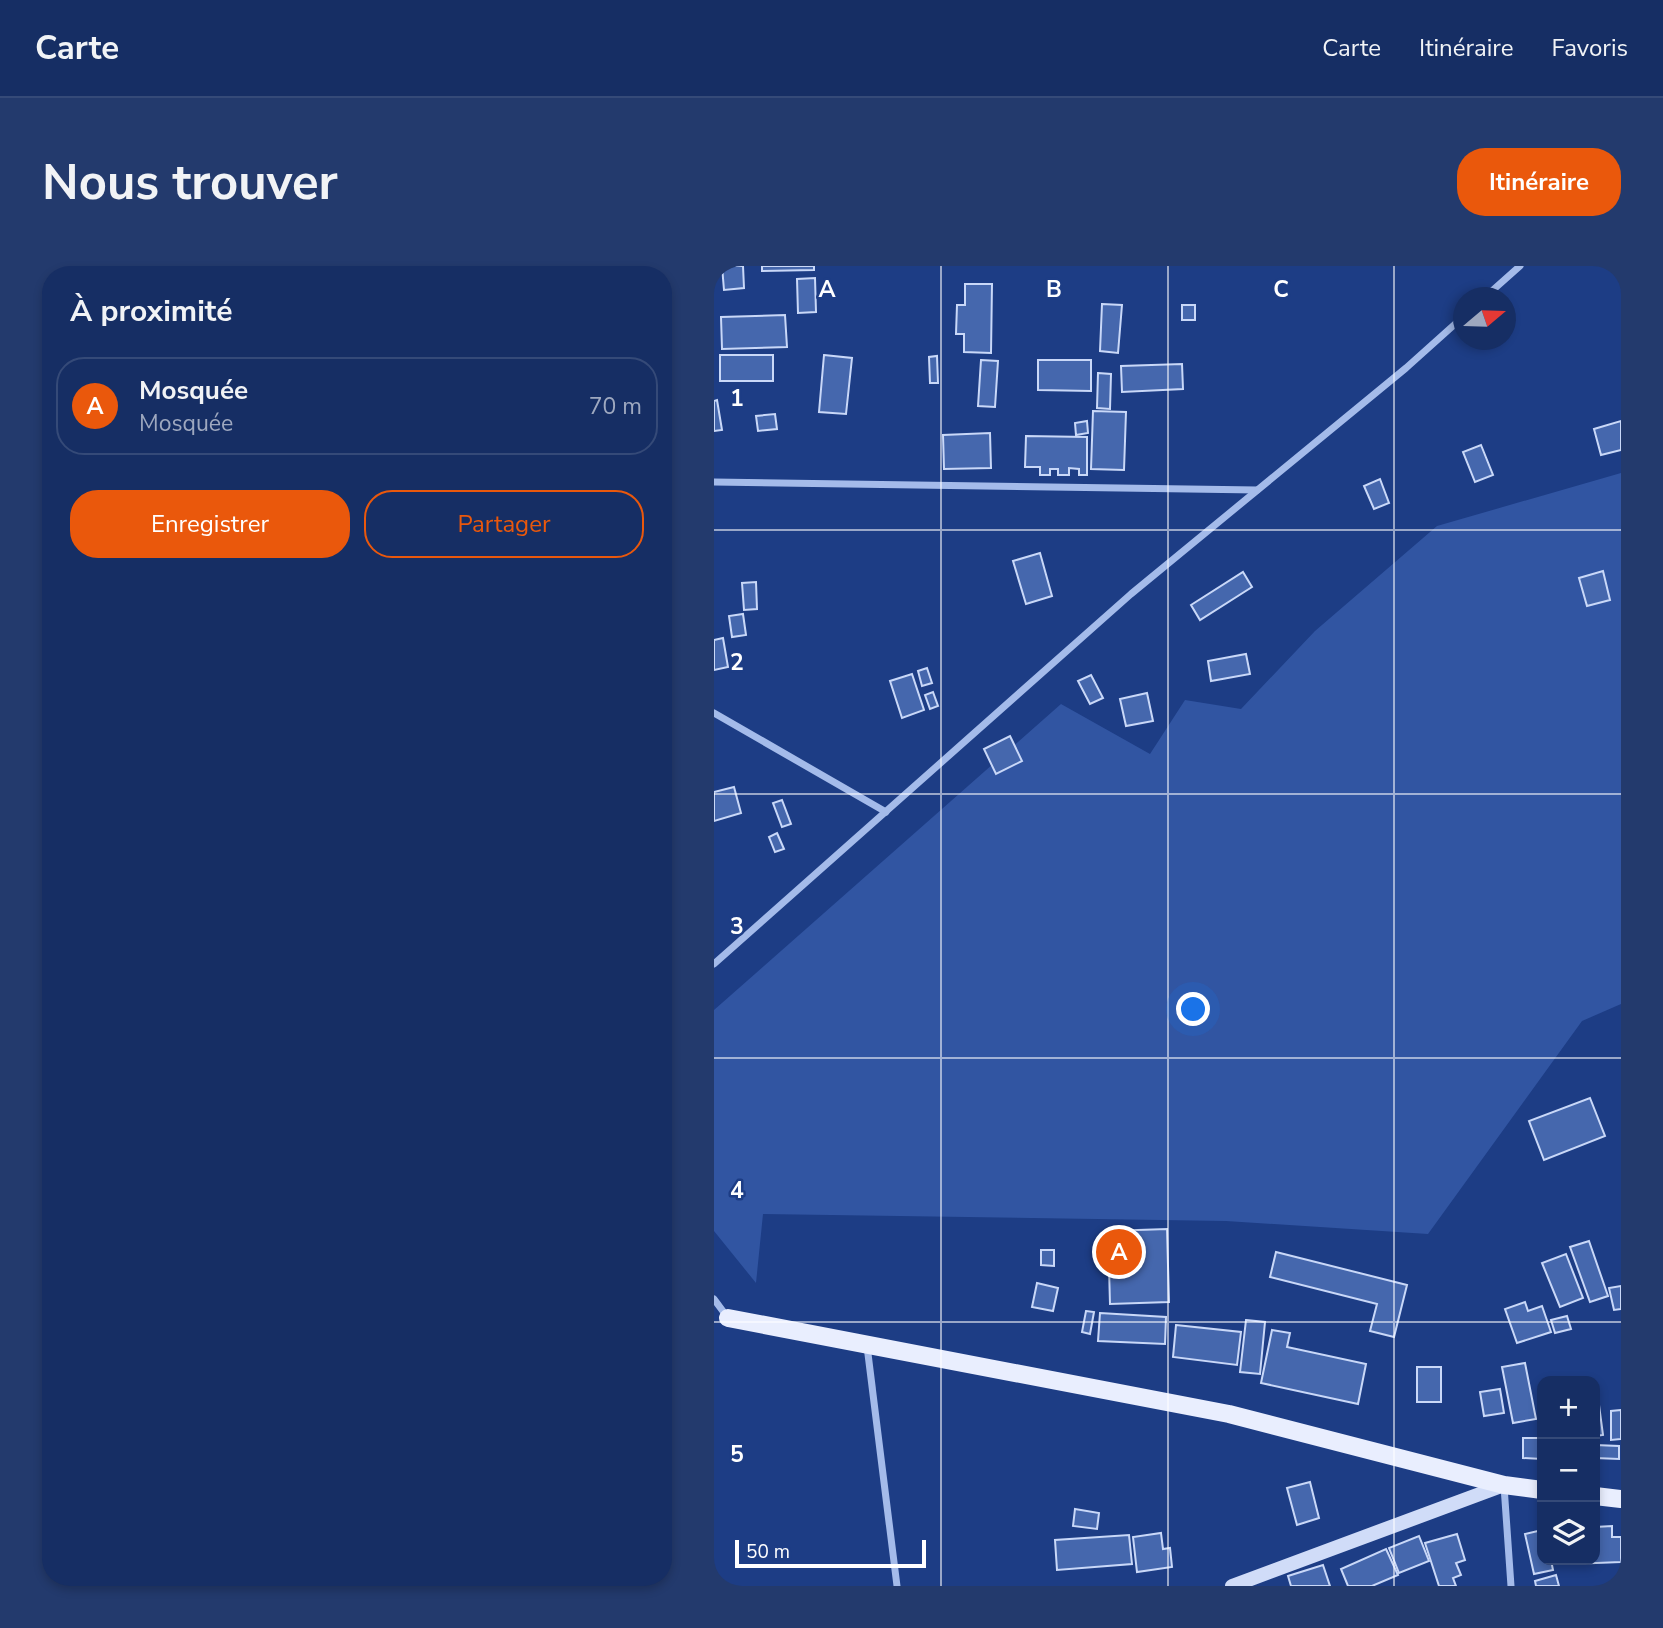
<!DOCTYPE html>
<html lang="fr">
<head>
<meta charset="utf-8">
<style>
	body { margin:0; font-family:"Nunito Sans",sans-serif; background:#233a6d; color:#f1f3f6 }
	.controls { position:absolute; right:21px; bottom:21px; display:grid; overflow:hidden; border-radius:14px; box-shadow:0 4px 10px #0003 }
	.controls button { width:63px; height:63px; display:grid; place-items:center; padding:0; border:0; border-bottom:2px solid #354a78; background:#162e64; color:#f1f3f6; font:35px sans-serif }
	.compass { position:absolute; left:739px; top:21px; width:63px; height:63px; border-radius:50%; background:#162e64; box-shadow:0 4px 10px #0003; rotate:71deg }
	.scale { position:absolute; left:21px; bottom:18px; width:191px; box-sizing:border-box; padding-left:7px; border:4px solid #fff; border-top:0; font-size:19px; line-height:24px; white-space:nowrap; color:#fff; -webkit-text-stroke:5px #1d3d85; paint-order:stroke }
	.you { position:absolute; left:480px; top:744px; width:24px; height:24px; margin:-18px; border:5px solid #fff; border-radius:50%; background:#1a73e8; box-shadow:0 0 0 10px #1a73e833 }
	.badge { display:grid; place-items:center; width:46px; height:46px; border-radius:50%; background:#ea580c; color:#fff; font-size:23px; font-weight:700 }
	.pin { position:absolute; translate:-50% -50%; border:4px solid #fff; box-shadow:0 2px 7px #0006 }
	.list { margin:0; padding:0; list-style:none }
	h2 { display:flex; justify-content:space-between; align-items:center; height:91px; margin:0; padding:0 28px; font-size:30px }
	h2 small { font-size:23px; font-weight:400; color:#9ea8bf }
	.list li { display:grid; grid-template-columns:46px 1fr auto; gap:21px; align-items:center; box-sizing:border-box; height:98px; margin:0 14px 14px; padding:0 14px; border:2px solid #354a78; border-radius:28px }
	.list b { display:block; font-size:26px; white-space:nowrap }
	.list p { margin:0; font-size:23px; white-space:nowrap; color:#9ea8bf }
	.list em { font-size:23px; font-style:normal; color:#9ea8bf }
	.actions { display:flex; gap:14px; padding:21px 28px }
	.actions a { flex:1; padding:16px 0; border:2px solid #ea580c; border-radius:28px; text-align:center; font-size:24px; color:#ea580c }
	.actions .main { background:#ea580c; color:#fff }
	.icon { flex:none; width:38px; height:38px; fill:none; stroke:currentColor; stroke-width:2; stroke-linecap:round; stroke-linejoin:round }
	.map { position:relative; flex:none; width:907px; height:1320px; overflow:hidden; border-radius:28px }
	header { display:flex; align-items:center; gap:42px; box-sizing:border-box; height:98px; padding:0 35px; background:#162e64; border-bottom:2px solid #354a78 }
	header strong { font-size:33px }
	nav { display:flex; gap:38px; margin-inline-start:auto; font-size:24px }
	.intro { display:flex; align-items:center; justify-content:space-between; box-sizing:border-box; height:168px; padding:0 42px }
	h1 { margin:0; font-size:49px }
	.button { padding:18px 32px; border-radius:28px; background:#ea580c; color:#fff; font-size:24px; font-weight:700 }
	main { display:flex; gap:42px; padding:0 42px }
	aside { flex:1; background:#162e64; border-radius:28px; box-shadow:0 4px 10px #0003 }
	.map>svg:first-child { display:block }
	.green { fill:#3155a2 }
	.building { fill:#4567ad; stroke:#c9d8f8; stroke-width:2 }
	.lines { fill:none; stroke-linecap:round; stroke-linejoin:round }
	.street { stroke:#a4bbea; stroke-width:7 }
	.secondary { stroke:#d0dcf8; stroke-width:14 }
	.primary { stroke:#e9eefe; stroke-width:18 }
	.grid { fill:none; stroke:#fff; stroke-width:2; stroke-opacity:0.55 }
	.grid-label { font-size:23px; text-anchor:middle; font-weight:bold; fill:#fff; stroke:#1d3d85; stroke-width:5; stroke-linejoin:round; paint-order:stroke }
</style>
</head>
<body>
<header>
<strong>Carte</strong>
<nav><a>Carte</a><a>Itinéraire</a><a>Favoris</a></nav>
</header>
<div class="intro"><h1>Nous trouver</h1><a class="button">Itinéraire</a></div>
<main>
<aside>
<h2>À proximité<small></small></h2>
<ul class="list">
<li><span class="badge">A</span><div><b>Mosquée</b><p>Mosquée</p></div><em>70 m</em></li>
</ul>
<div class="actions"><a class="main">Enregistrer</a><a>Partager</a></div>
</aside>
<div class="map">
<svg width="907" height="1320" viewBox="0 0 907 1320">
	<rect width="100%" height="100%" fill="#1d3d85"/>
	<path class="green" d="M 907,207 L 907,738 L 868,755 L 714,968 L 512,955 L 49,948 L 42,1017 L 0,965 L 0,744 L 347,438 L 436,488 L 471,434 L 527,443 L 601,365 L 723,260 Z"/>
	<g class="building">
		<path d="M 8,0 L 29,0 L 30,22 L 10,24 Z"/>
		<path d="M 48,0 L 100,0 L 100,4 L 48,5 Z"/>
		<path d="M 101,12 L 102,46 L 84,47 L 83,13 Z"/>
		<path d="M 251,18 L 278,18 L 277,87 L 250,86 L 250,68 L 242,68 L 243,39 L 251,39 Z"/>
		<path d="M 388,38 L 408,39 L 404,87 L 386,85 Z"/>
		<rect x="468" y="39" width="13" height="15"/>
		<path d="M 71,49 L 73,81 L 8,83 L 7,51 Z"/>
		<rect x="6" y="89" width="53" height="26"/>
		<path d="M 110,89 L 138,92 L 132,148 L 105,146 Z"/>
		<path d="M 223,90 L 224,117 L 216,117 L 215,91 Z"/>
		<path d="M 267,94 L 284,95 L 281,141 L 264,140 Z"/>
		<path d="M 324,94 L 377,94 L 377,125 L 324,124 Z"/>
		<path d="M 468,98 L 469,123 L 408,126 L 407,100 Z"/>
		<path d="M 384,107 L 397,108 L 396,143 L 383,142 Z"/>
		<path d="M 3,134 L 8,164 L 0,165 L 0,135 Z"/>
		<path d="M 379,145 L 412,146 L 410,204 L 377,203 Z"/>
		<path d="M 61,148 L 63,163 L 44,165 L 42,150 Z"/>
		<path d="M 373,155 L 374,167 L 362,169 L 361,157 Z"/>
		<path d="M 907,155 L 907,184 L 887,189 L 880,163 Z"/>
		<path d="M 276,167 L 277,202 L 230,203 L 229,169 Z"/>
		<path d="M 312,170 L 373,171 L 373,209 L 365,209 L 365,203 L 355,202 L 355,209 L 344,209 L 344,203 L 336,203 L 336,209 L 326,209 L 326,201 L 311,201 Z"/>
		<path d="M 767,179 L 779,209 L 761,216 L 749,186 Z"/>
		<path d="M 666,213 L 675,237 L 660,243 L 650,220 Z"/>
		<path d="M 326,287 L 338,330 L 312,338 L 299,295 Z"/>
		<path d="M 889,305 L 896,334 L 873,340 L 865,312 Z"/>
		<path d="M 529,306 L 538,321 L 486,354 L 477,339 Z"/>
		<path d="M 42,316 L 43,343 L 30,344 L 28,317 Z"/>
		<path d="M 29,348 L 32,369 L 18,371 L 15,350 Z"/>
		<path d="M 9,372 L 14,401 L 0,404 L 0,374 Z"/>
		<path d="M 532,388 L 536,408 L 497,415 L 494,395 Z"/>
		<path d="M 213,402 L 218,417 L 208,420 L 204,405 Z"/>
		<path d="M 198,408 L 210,444 L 188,452 L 176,415 Z"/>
		<path d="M 377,409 L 389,432 L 376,438 L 364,415 Z"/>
		<path d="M 219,426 L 224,440 L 216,443 L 211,429 Z"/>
		<path d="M 433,427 L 439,455 L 412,460 L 406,433 Z"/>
		<path d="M 296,470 L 308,495 L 282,508 L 270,483 Z"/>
		<path d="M 20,521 L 27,547 L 0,555 L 0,526 Z"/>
		<path d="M 68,534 L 77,558 L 68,561 L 59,537 Z"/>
		<path d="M 63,567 L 70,583 L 61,586 L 55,571 Z"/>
		<path d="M 876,832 L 891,870 L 830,894 L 815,855 Z"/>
		<path d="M 453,963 L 455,1036 L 396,1038 L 394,965 Z"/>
		<path d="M 875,975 L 894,1030 L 876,1036 L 856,981 Z"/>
		<path d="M 327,984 L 340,984 L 340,1000 L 327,999 Z"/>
		<path d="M 562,986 L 693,1019 L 680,1071 L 656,1065 L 663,1038 L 556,1011 Z"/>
		<path d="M 852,988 L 869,1032 L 846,1041 L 828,997 Z"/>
		<path d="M 323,1017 L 344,1022 L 339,1045 L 318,1041 Z"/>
		<path d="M 907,1020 L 907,1043 L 900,1044 L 895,1022 Z"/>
		<path d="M 811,1036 L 814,1045 L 828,1040 L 837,1066 L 803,1077 L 791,1043 Z"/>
		<path d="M 372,1045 L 380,1046 L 376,1068 L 368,1066 Z"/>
		<path d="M 386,1047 L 452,1051 L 451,1078 L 384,1075 Z"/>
		<path d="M 853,1050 L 857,1063 L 841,1067 L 837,1054 Z"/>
		<path d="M 532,1054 L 551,1056 L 546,1108 L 526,1106 Z"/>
		<path d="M 462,1059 L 527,1066 L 523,1099 L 459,1091 Z"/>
		<path d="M 558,1064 L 576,1067 L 573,1081 L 652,1098 L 644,1138 L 547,1117 Z"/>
		<path d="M 811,1097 L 822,1153 L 799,1157 L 788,1101 Z"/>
		<rect x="703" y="1101" width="24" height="35"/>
		<path d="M 786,1123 L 790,1147 L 770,1150 L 766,1126 Z"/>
		<path d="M 881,1124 L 883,1124 L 889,1169 L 881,1170 Z"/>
		<path d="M 907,1144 L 907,1173 L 897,1174 L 897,1145 Z"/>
		<path d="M 809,1172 L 828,1172 L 828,1193 L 809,1192 Z"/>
		<path d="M 881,1179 L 905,1180 L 905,1193 L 881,1192 Z"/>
		<path d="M 596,1216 L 605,1252 L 583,1259 L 573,1222 Z"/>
		<path d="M 361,1243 L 385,1247 L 383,1263 L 359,1260 Z"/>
		<path d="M 898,1260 L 898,1271 L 907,1271 L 907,1296 L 858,1298 L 857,1294 L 881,1294 L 881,1261 Z"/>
		<path d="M 828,1264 L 828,1294 L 837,1294 L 839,1304 L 820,1308 L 811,1268 Z"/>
		<path d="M 447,1267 L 449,1283 L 456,1282 L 458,1301 L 423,1306 L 419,1271 Z"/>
		<path d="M 743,1268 L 751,1294 L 742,1297 L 747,1309 L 739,1312 L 742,1320 L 725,1320 L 711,1277 Z"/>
		<path d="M 415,1269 L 418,1298 L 343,1304 L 341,1274 Z"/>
		<path d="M 705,1270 L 715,1295 L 685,1307 L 675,1282 Z"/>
		<path d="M 672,1283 L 684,1309 L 658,1320 L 634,1320 L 627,1303 Z"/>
		<path d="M 609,1299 L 616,1320 L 577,1320 L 574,1310 Z"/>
		<path d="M 842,1309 L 845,1320 L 822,1320 L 821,1315 Z"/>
	</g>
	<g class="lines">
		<g class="street">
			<path d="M 770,32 L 806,0"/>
			<path d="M 0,216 L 543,224"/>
			<path d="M 0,447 L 172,546"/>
			<path d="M 0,698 L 417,328 L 692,102 L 750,50"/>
			<path d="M 0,1033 L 14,1052"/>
			<path d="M 153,1080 L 183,1320"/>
			<path d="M 790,1220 L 797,1320"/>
		</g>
		<path class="secondary" d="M 518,1320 L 790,1219"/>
		<g class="primary">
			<path d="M 14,1052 L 515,1148 L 790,1219 L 828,1224"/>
			<path d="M 881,1230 L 907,1233"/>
		</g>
	</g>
	<path class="grid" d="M 227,0 L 227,1320M 454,0 L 454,1320M 680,0 L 680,1320M 0,264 L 907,264M 0,528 L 907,528M 0,792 L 907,792M 0,1056 L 907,1056"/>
	<g class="grid-label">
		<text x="113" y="31">A</text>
		<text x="340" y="31">B</text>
		<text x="567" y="31">C</text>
		<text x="23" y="140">1</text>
		<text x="23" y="404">2</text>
		<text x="23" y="668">3</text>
		<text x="23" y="932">4</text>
		<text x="23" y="1196">5</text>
	</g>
</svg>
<div class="controls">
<button>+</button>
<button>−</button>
<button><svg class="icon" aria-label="layers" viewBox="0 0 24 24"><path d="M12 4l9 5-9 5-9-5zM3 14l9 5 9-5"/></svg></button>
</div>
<svg class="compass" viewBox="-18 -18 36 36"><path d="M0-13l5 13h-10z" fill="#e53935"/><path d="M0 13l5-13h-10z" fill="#9ea8bf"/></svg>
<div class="scale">50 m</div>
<div class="you"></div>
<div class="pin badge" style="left:405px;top:986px">A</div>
</div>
</main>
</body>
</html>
